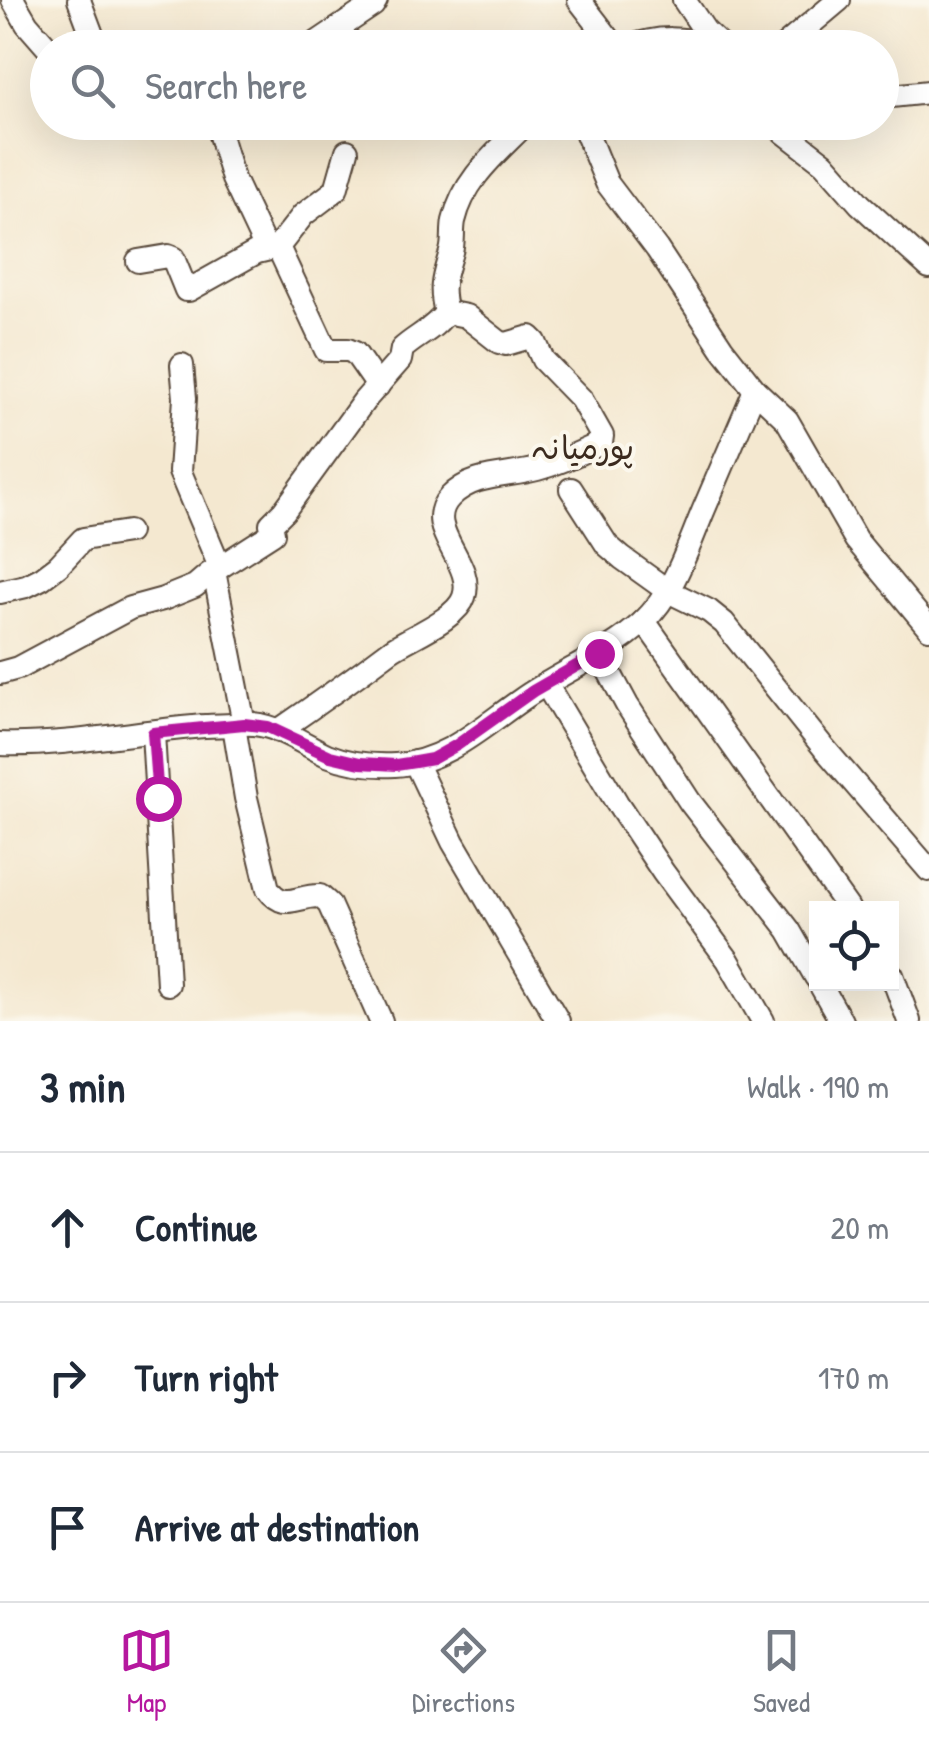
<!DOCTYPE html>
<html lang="en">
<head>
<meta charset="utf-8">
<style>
	body { margin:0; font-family:"Patrick Hand","Playpen Sans Arabic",sans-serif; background:#f2f2f3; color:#1f2937 }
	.controls { position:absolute; right:30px; bottom:30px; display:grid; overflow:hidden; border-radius:0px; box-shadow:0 10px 40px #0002 }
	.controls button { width:90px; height:90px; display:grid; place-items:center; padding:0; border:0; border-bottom:2px solid #e0e1e3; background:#fff; color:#1f2937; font:50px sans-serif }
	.stop { position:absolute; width:30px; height:30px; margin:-22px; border:8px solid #b5179e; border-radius:50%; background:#fff }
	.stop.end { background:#b5179e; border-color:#fff; box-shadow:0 2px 10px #0008 }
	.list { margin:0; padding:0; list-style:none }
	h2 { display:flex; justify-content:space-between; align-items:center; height:130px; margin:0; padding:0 40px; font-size:42px }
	h2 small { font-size:32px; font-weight:400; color:#747a83 }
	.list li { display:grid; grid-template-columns:65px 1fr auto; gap:30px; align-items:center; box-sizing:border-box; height:150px; padding:0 40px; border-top:2px solid #e0e1e3 }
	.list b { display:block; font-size:38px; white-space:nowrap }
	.list em { font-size:32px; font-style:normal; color:#747a83 }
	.icon { flex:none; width:55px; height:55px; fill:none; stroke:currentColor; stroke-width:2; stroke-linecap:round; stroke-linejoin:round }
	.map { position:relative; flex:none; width:929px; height:1021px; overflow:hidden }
	.search { position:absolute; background:#fff; box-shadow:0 10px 40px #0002; left:30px; right:30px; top:30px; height:110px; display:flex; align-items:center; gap:25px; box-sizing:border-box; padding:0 35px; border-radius:55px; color:#747a83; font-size:38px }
	.sheet { height:580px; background:#fff }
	nav { display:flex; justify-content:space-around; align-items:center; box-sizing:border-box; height:140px; border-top:2px solid #e0e1e3; background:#fff; font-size:28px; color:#747a83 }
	nav a { display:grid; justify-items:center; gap:5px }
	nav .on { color:#b5179e }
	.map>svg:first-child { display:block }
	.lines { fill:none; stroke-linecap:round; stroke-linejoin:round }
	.minor-casing { stroke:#574639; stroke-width:26 }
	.minor { stroke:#fff; stroke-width:22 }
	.route { stroke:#b5179e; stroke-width:12 }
	.labels { text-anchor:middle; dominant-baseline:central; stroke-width:8; stroke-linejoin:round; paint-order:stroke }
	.quarter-label { font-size:32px; fill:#3b2a1e; stroke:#fbf7ec }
</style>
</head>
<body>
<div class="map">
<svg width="929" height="1021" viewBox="0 0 929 1021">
	<rect width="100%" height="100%" fill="#fbf7ec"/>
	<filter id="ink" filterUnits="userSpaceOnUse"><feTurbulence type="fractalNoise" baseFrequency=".01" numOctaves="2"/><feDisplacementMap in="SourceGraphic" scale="20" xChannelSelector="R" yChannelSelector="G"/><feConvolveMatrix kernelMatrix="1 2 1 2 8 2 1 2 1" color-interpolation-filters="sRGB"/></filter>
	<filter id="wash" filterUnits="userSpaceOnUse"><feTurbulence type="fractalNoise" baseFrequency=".0048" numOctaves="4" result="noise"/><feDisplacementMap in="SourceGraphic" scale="40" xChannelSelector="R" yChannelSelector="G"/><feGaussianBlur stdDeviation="2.25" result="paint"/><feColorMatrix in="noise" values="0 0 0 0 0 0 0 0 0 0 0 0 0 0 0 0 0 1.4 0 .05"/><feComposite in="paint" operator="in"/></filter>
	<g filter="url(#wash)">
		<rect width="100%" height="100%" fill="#f4e8d0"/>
	</g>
	<g filter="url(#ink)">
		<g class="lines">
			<g class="minor-casing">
				<g id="minor">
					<path d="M 13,0 L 27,24 L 48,48"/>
					<path d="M 79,0 L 97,48"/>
					<path d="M 579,0 L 616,48"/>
					<path d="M 684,0 L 705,31 L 722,47"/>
					<path d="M 309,48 L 373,5 L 376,0"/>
					<path d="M 626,48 C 661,35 682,38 717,46"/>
					<path d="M 782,48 L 839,0"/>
					<path d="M 882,97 L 929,92"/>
					<path d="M 216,122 L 233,179 L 266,249"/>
					<path d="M 582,122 L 607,183 L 657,249 L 722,348 L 755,390 L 787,420 L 856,540 L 929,628"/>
					<path d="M 771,122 L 824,163 L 860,204 L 929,267"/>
					<path d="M 278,247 L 326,350 L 348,350 L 355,353 L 378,386"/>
					<path d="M 138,261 L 168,256 L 173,258 L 186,290 L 189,290 L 257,252 L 278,247 L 303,215 L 336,190 L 347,151"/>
					<path d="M 182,365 L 185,398 L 180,472 L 220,567"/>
					<path d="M 571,489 L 607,545 L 622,558 L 668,591 L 709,611 L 724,623 L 824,748 L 929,870"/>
					<path d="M 214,571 L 244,724"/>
					<path d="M 0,592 L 26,586 L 42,578 L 58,566 L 83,539 L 128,532"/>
					<path d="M 644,621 L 848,908"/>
					<path d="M 599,653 L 627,705 L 690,802 L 789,930 L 816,977"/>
					<path d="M 0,673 L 18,668 L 130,608 L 163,599 L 195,586 L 209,574 L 273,533 L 271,524 L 284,511 L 364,401 L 400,360 L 402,349 C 416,336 436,328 446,312 C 439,286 444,277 451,252 C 454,242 452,231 454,221 C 464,178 498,152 527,122"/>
					<path d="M 546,684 L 617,803 L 663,872 L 728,960 L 763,1021"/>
					<path d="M 234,726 L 246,798 L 268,889 C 285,912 297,895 320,896 L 329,904 L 381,1021"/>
					<path d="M 278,731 C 316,705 354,678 391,650 C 410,637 457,619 464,597 C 476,562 420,528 450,497 C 473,473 507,477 537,469 C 559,463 580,453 601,443 L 602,436 L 581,399 L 543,360 L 535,342 L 530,337 L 506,344 L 499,342 L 466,316 L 446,312"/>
					<path d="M 153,733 L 168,984"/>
					<path d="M 0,744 C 70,746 136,731 205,726 C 217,725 230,726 242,724 C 273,721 301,743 327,755 C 347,763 373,766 395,765 C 444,763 482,727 521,700 C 560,672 607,655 643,622 C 674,593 688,547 704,509 C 721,469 738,430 755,390"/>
					<path d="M 415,762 L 453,842 L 558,1021"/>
					<path d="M 892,975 L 909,1021"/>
					<path d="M 820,984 L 841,1021"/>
				</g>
			</g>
			<use href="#minor" class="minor"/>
		</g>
	</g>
	<g class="lines" filter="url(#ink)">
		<path class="route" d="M 158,798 L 153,733 L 244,724 L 268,727 L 330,756 L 360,763 L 396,765 L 415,762 L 432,759 L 457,745 L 533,691 L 599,653"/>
	</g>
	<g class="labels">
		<g class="quarter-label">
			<text x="583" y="447">پورمیانہ</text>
		</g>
	</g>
</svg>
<div class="controls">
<button><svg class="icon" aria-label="locate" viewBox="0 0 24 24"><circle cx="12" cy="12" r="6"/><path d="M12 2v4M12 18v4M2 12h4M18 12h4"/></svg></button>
</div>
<div class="stop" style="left:158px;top:798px"></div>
<div class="stop end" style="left:599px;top:653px"></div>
<div class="search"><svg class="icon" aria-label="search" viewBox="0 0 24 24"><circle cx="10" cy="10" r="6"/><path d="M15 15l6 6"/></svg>Search here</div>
</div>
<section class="sheet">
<h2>3 min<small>Walk · 190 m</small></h2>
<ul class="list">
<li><svg class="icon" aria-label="ahead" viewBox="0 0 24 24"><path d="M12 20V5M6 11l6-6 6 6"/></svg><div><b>Continue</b></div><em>20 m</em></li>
<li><svg class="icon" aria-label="right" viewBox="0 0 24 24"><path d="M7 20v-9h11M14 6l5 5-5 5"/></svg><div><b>Turn right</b></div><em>170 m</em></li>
<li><svg class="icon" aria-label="arrive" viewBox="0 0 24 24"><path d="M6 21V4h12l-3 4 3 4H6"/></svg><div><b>Arrive at destination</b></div></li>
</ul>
</section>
<nav>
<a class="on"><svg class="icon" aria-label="map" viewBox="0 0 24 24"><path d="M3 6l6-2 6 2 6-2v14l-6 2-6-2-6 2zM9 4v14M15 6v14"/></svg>Map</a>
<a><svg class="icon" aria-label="directions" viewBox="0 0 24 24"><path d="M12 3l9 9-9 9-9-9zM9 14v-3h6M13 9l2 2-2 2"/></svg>Directions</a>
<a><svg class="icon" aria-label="saved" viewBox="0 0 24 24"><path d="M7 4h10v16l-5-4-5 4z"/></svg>Saved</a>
</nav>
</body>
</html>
